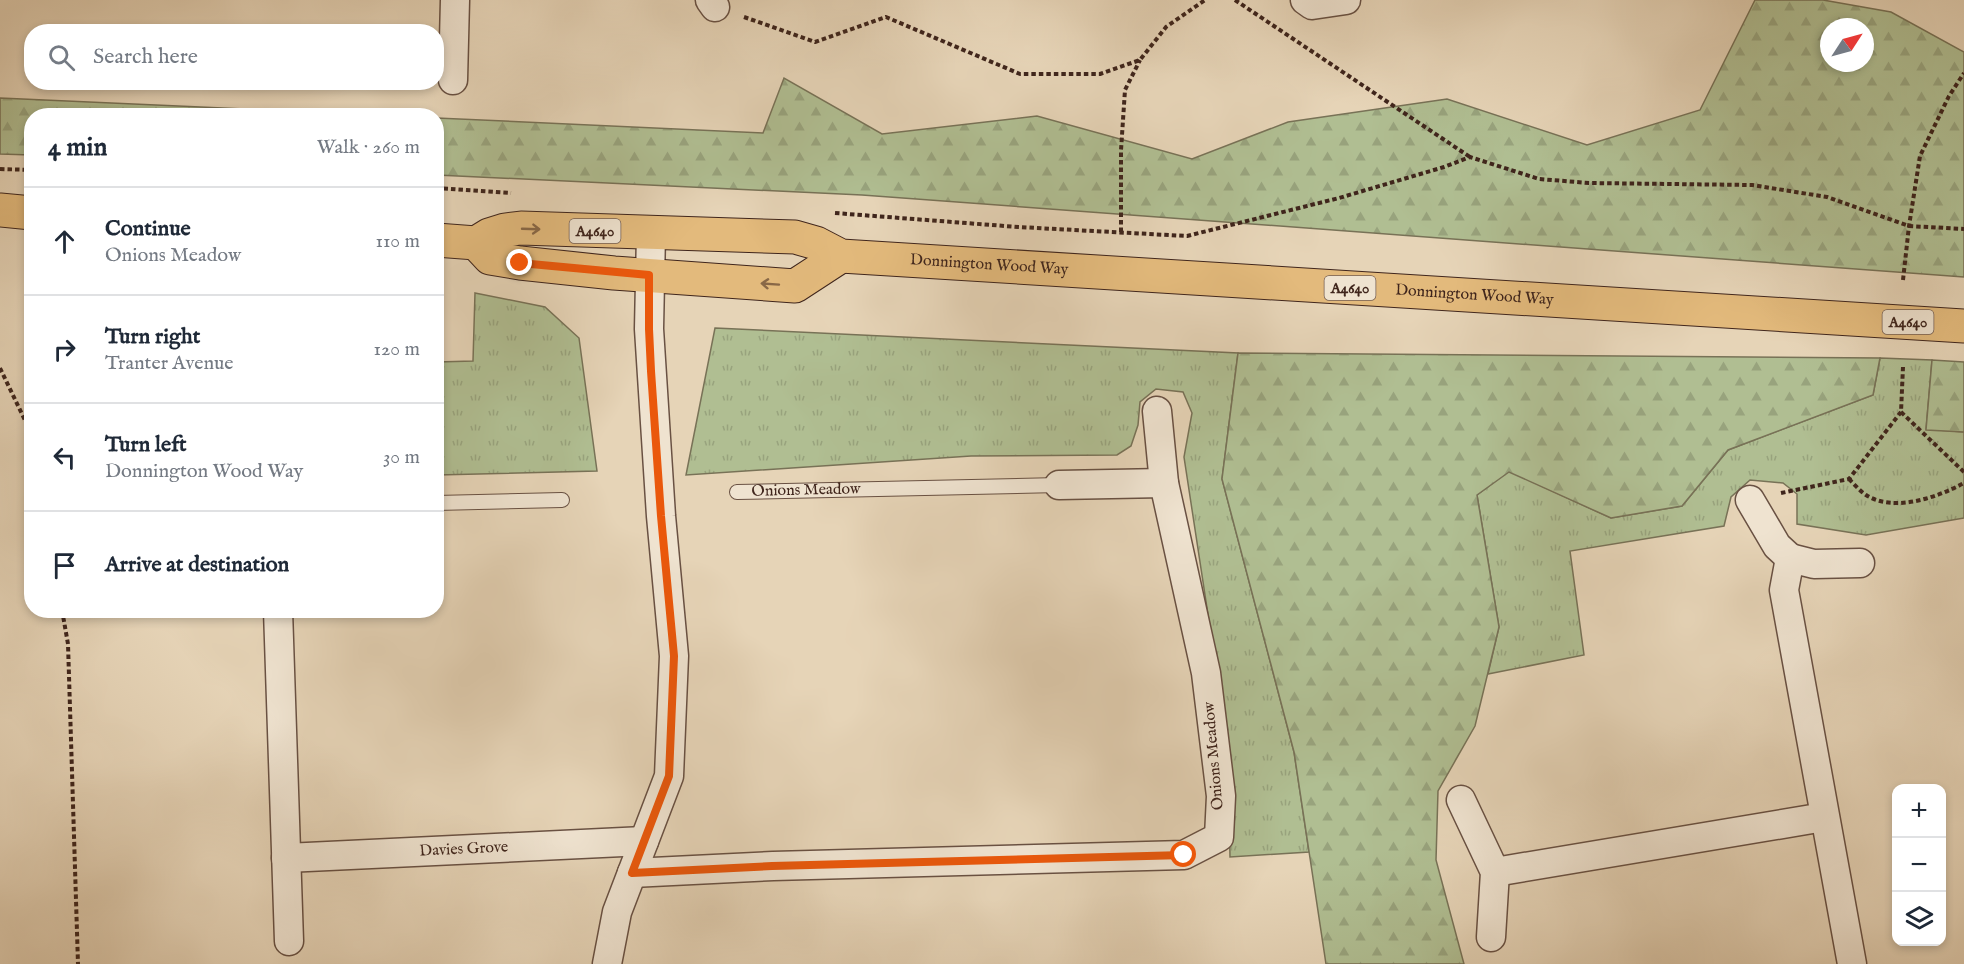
<!DOCTYPE html>
<html lang="en">
<head>
<meta charset="utf-8">
<style>
	body { margin:0; font-family:"IM FELL English",serif; background:#f6f6f7; color:#1f2937 }
	.controls { position:absolute; right:18px; bottom:18px; display:grid; overflow:hidden; border-radius:12px; box-shadow:0 3px 9px #0003 }
	.controls button { width:54px; height:54px; display:grid; place-items:center; padding:0; border:0; border-bottom:2px solid #e0e1e3; background:#fff; color:#1f2937; font:30px sans-serif }
	.compass { position:absolute; left:1820px; top:18px; width:54px; height:54px; border-radius:50%; background:#fff; box-shadow:0 3px 9px #0003; rotate:54deg }
	.stop { position:absolute; width:18px; height:18px; margin:-14px; border:4px solid #ea580c; border-radius:50%; background:#fff }
	.stop.end { background:#ea580c; border-color:#fff; box-shadow:0 2px 6px #0008 }
	.list { margin:0; padding:0; list-style:none }
	h2 { display:flex; justify-content:space-between; align-items:center; height:78px; margin:0; padding:0 24px; font-size:26px }
	h2 small { font-size:20px; font-weight:400; color:#747a83 }
	.list li { display:grid; grid-template-columns:39px 1fr auto; gap:18px; align-items:center; box-sizing:border-box; height:108px; padding:0 24px; border-top:2px solid #e0e1e3 }
	.list b { display:block; font-size:22px; white-space:nowrap }
	.list p { margin:0; font-size:20px; white-space:nowrap; color:#747a83 }
	.list em { font-size:20px; font-style:normal; color:#747a83 }
	.icon { flex:none; width:33px; height:33px; fill:none; stroke:currentColor; stroke-width:2; stroke-linecap:round; stroke-linejoin:round }
	.map { position:relative; flex:none; width:1964px; height:964px; overflow:hidden }
	.search { position:absolute; background:#fff; box-shadow:0 3px 9px #0003; left:24px; top:24px; width:420px; height:66px; display:flex; align-items:center; gap:15px; box-sizing:border-box; padding:0 21px; border-radius:24px; color:#747a83; font-size:22px }
	.panel { position:absolute; background:#fff; box-shadow:0 3px 9px #0003; left:24px; top:108px; width:420px; height:510px; border-radius:24px }
	.map>svg:first-child { display:block }
	.grass { fill:url(#grass-tufts); stroke:#787257; stroke-width:1.5 }
	.forest { fill:url(#forest-firs); stroke:#787257; stroke-width:1.5; fill-rule:evenodd }
	.lines { fill:none; stroke-linecap:round; stroke-linejoin:round }
	.service-casing { stroke:#695143; stroke-width:16 }
	.minor-casing { stroke:#695143; stroke-width:31 }
	.primary-casing { stroke:#3f251c; stroke-width:35 }
	.path { stroke:#3f251c; stroke-width:4; stroke-dasharray:4.5 3; stroke-linecap:butt }
	.service { stroke:#efe3d0; stroke-width:14 }
	.minor { stroke:#efe3d0; stroke-width:28 }
	.primary { stroke:#e3ba7c; stroke-width:33 }
	.oneway { stroke:#896847 }
	.route { stroke:#ea580c; stroke-width:8 }
	.labels { text-anchor:middle; dominant-baseline:central; stroke-width:5; stroke-linejoin:round; paint-order:stroke }
	.shield { fill:#efe3d0; stroke:#745e52; stroke-width:1.5 }
	.shield-label { font-size:15px; font-weight:bold; fill:#3f251c }
	.street-label { font-size:16px; fill:#3f251c; stroke:#efe3d0 }
</style>
</head>
<body>
<div class="map">
<svg width="1964" height="964" viewBox="0 0 1964 964">
	<defs>
		<pattern id="grass-tufts" width="24" height="20" patternUnits="userSpaceOnUse" patternTransform="scale(1.5)"><rect width="24" height="20" fill="#b0be92"/><path d="M3 7l-1-3M5 7V3M7 7l1-3M15 17l-1-3M17 17v-4M19 17l1-3" fill="none" stroke="#98a37d"/></pattern>
		<pattern id="forest-firs" width="22" height="20" patternUnits="userSpaceOnUse" patternTransform="scale(1.5)"><rect width="22" height="20" fill="#b0be92"/><path d="M5 1l3.5 6h-7zM16 11l3.5 6h-7z" fill="#98a37d"/></pattern>
	</defs>
	<rect width="100%" height="100%" fill="#e6d4b7"/>
	<filter id="stains"><feTurbulence type="fractalNoise" baseFrequency=".00333" numOctaves="4"/><feColorMatrix values="0 0 0 0 .2 0 0 0 0 .09 0 0 0 0 .02 0 0 0 .5 -.17"/></filter>
	<radialGradient id="worn" r=".72"><stop offset=".6" stop-color="#630" stop-opacity="0"/><stop offset="1" stop-color="#630" stop-opacity=".3"/></radialGradient>
	<g class="grass">
		<path d="M 475,293 L 545,307 L 579,338 L 597,471 L 437,475 L 437,362 L 473,361 Z"/>
		<path d="M 715,328 L 1238,353 L 1222,479 L 1294,752 L 1309,852 L 1230,857 L 1228,746 L 1184,457 L 1192,413 L 1183,392 L 1156,389 L 1140,402 L 1138,425 L 1131,446 L 1117,455 L 971,456 L 686,475 Z"/>
		<path d="M 1880,358 L 1932,360 L 1926,429 L 1964,432 L 1964,518 L 1866,535 L 1797,524 L 1797,494 L 1783,483 L 1750,480 L 1731,497 L 1724,526 L 1570,551 L 1584,655 L 1488,674 L 1499,627 L 1477,495 L 1509,471 L 1611,518 L 1682,506 L 1728,450 L 1873,395 Z"/>
	</g>
	<g class="forest">
		<path d="M 1755,0 L 1823,0 L 1891,12 L 1964,52 L 1964,277 L 862,195 L 437,175 L 437,118 L 763,133 L 784,78 L 882,134 L 1037,116 L 1192,159 L 1288,122 L 1447,99 L 1587,145 L 1700,110 ZM 1829,27 L 1865,27 L 1865,63 L 1829,63 Z"/>
		<path d="M 0,98 L 380,115 L 32,116 L 31,155 L 0,154 Z"/>
		<path d="M 1238,353 L 1880,358 L 1873,395 L 1728,450 L 1682,506 L 1611,518 L 1509,472 L 1477,495 L 1499,627 L 1475,726 L 1438,791 L 1436,860 L 1464,964 L 1326,964 L 1294,752 L 1222,479 Z"/>
		<path d="M 1932,360 L 1964,362 L 1964,432 L 1926,430 Z"/>
	</g>
	<g class="lines">
		<g class="service-casing">
			<g id="service">
				<path id="s1" d="M 737,492 L 1059,485"/>
				<path d="M 436,503 L 562,500"/>
			</g>
		</g>
		<g class="minor-casing">
			<g id="minor">
				<path d="M 710,0 L 715,7"/>
				<path d="M 1305,0 L 1312,5 L 1346,0"/>
				<path d="M 453,80 L 455,0"/>
				<path d="M 1059,485 L 1164,483"/>
				<path d="M 1750,500 L 1777,546 L 1790,558"/>
				<path d="M 278,610 L 289,941"/>
				<path d="M 1461,800 L 1495,872 L 1491,937"/>
				<path id="s2" d="M 286,858 L 644,841"/>
				<path d="M 1495,872 L 1824,817"/>
				<path d="M 632,873 L 773,866 L 1184,855 L 1219,837 L 1221,796 L 1206,673 L 1164,483 L 1157,411"/>
				<path d="M 607,964 L 617,912 L 669,776 L 674,656 L 661,516 L 649,329 L 651,233"/>
				<path d="M 1852,964 L 1784,590 L 1790,558 L 1814,564 L 1860,563"/>
			</g>
		</g>
		<g class="primary-casing">
			<g id="primary">
				<path d="M 0,210 L 32,213"/>
				<path id="s3" d="M 436,240 L 476,243 L 489,235 L 505,230 L 521,228 L 795,237 L 816,243 L 841,256 L 1964,326"/>
				<path d="M 476,243 L 490,258 L 520,263 L 614,273 L 795,286 L 841,256"/>
			</g>
		</g>
		<g class="path">
			<path d="M 1235,0 L 1470,157"/>
			<path d="M 744,17 L 815,42 L 886,17 L 1020,74 L 1100,74 L 1140,60 L 1166,27 L 1205,0"/>
			<path d="M 0,169 L 32,170"/>
			<path d="M 436,188 L 511,193"/>
			<path d="M 835,213 L 1018,227 L 1187,236 L 1339,198 L 1444,167 L 1470,157 L 1539,179 L 1589,183 L 1752,185 L 1827,197 L 1909,226 L 1964,229"/>
			<path d="M 1121,232 L 1121,150 L 1125,90 L 1140,60"/>
			<path d="M 1903,280 L 1909,226 L 1920,156 L 1949,96 L 1964,73"/>
			<path d="M 0,368 L 32,435"/>
			<path d="M 1901,412 L 1964,472"/>
			<path d="M 1849,479 C 1854,484 1860,491 1866,495 C 1894,513 1938,497 1964,483"/>
			<path d="M 1781,493 L 1849,479 L 1901,412 L 1903,367"/>
			<path d="M 62,610 L 68,644 L 78,964"/>
		</g>
		<use href="#service" class="service"/>
		<use href="#minor" class="minor"/>
		<use href="#primary" class="primary"/>
	</g>
	<defs><path id="oneway-shaft" d="M-6 0H5M1.5-3L5.5 0L1.5 3" fill="none" stroke-width="1.6" stroke-linecap="round" stroke-linejoin="round" transform="scale(1.5)"/></defs>
	<g class="oneway">
		<use href="#oneway-shaft" transform="translate(531 229) rotate(2)"/>
		<use href="#oneway-shaft" transform="translate(770 284) rotate(-176)"/>
	</g>
	<g class="lines">
		<path class="route" d="M 520,263 L 649,275 L 649,329 L 651,371 L 661,516 L 674,656 L 669,776 L 632,873 L 772,866 L 1184,855"/>
	</g>
	<g class="labels">
		<g class="shield">
			<rect x="569.5" y="219" width="51" height="24" rx="4.5"/>
			<rect x="1324.5" y="276" width="51" height="24" rx="4.5"/>
			<rect x="1882.5" y="310" width="51" height="24" rx="4.5"/>
		</g>
		<g class="shield-label">
			<text x="595" y="231">A4640</text>
			<text x="1350" y="288">A4640</text>
			<text x="1908" y="322">A4640</text>
		</g>
		<g class="street-label">
			<text stroke="none"><textPath href="#s3" startOffset="561">Donnington Wood Way</textPath></text>
			<text stroke="none"><textPath href="#s3" startOffset="1047">Donnington Wood Way</textPath></text>
			<text stroke="none"><textPath href="#s1" startOffset="69">Onions Meadow</textPath></text>
			<text transform="translate(1214 756) rotate(-95)">Onions Meadow</text>
			<text stroke="none"><textPath href="#s2" startOffset="178">Davies Grove</textPath></text>
		</g>
	</g>
	<rect width="100%" height="100%" filter="url(#stains)"/>
	<rect width="100%" height="100%" fill="url(#worn)"/>
</svg>
<div class="controls">
<button>+</button>
<button>−</button>
<button><svg class="icon" aria-label="layers" viewBox="0 0 24 24"><path d="M12 4l9 5-9 5-9-5zM3 14l9 5 9-5"/></svg></button>
</div>
<svg class="compass" viewBox="-18 -18 36 36"><path d="M0-13l5 13h-10z" fill="#e53935"/><path d="M0 13l5-13h-10z" fill="#747a83"/></svg>
<div class="stop" style="left:1184px;top:855px"></div>
<div class="stop end" style="left:520px;top:263px"></div>
<div class="search"><svg class="icon" aria-label="search" viewBox="0 0 24 24"><circle cx="10" cy="10" r="6"/><path d="M15 15l6 6"/></svg>Search here</div>
<section class="panel">
<h2>4 min<small>Walk · 260 m</small></h2>
<ul class="list">
<li><svg class="icon" aria-label="ahead" viewBox="0 0 24 24"><path d="M12 20V5M6 11l6-6 6 6"/></svg><div><b>Continue</b><p>Onions Meadow</p></div><em>110 m</em></li>
<li><svg class="icon" aria-label="right" viewBox="0 0 24 24"><path d="M7 20v-9h11M14 6l5 5-5 5"/></svg><div><b>Turn right</b><p>Tranter Avenue</p></div><em>120 m</em></li>
<li><svg class="icon" aria-label="left" viewBox="0 0 24 24"><path d="M17 20v-9H6M10 6l-5 5 5 5"/></svg><div><b>Turn left</b><p>Donnington Wood Way</p></div><em>30 m</em></li>
<li><svg class="icon" aria-label="arrive" viewBox="0 0 24 24"><path d="M6 21V4h12l-3 4 3 4H6"/></svg><div><b>Arrive at destination</b></div></li>
</ul>
</section>
</div>
</body>
</html>
